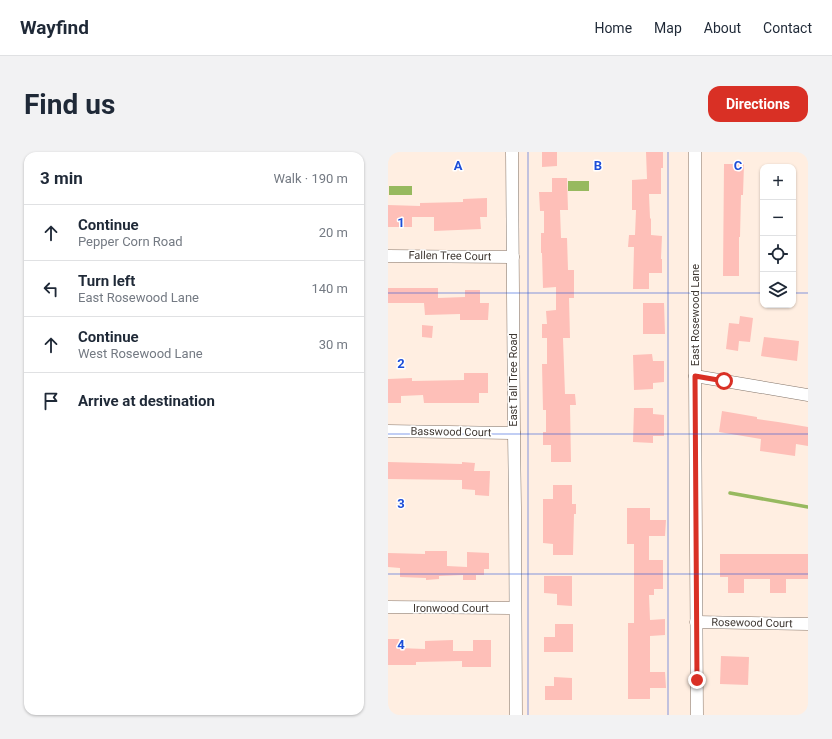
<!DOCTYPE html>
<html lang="en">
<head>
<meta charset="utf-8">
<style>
	body { margin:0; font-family:Roboto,sans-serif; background:#f2f2f3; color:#1f2937 }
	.controls { position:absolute; right:12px; top:12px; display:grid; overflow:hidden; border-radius:8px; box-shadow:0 1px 3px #0004 }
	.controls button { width:36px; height:36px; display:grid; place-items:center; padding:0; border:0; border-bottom:1px solid #e0e1e3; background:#fff; color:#1f2937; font:20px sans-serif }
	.stop { position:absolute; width:12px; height:12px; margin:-9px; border:3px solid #d93025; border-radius:50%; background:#fff }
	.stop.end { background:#d93025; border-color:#fff; box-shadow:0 1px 4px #0008 }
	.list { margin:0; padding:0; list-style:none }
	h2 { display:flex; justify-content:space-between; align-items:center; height:52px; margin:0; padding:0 16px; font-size:17px }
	h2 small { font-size:13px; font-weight:400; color:#747a83 }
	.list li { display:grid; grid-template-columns:26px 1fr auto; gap:12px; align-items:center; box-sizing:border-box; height:56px; padding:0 16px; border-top:1px solid #e0e1e3 }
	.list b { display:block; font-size:15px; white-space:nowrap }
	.list p { margin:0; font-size:13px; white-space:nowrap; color:#747a83 }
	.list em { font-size:13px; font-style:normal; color:#747a83 }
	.icon { flex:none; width:22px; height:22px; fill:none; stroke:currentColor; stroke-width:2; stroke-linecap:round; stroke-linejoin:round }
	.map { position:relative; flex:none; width:420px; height:563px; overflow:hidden; border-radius:12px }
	header { display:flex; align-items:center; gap:24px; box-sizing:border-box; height:56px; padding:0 20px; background:#fff; border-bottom:1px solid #e0e1e3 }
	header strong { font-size:19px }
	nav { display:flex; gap:22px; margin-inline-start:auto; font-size:14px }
	.intro { display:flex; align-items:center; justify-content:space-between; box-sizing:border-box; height:96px; padding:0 24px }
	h1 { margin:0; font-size:28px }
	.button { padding:10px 18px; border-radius:12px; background:#d93025; color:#fff; font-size:14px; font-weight:700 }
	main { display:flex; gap:24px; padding:0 24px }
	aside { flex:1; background:#fff; border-radius:12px; box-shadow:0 1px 3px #0004 }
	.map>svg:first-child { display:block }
	.water { fill:#97b95f }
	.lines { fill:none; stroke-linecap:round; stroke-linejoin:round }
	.stream { stroke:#97b95f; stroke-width:3.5 }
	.building { fill:#febfb8 }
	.minor-casing { stroke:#837469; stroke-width:13 }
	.minor { stroke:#fff; stroke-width:12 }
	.route { stroke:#d93025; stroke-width:5 }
	.grid { fill:none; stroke:#1d4ed8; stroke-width:1; stroke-opacity:0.55 }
	.labels { text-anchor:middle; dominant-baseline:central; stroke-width:3; stroke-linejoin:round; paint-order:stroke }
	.street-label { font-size:11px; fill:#3f3833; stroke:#fff }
	.grid-label { font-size:13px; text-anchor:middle; font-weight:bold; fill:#1d4ed8; stroke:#fff; stroke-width:3; stroke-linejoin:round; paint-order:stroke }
</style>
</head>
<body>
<header>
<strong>Wayfind</strong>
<nav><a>Home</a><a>Map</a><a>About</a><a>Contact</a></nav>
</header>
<div class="intro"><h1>Find us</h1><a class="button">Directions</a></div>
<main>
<aside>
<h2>3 min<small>Walk · 190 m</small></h2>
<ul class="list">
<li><svg class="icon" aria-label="ahead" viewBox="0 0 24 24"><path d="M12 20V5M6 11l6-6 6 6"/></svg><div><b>Continue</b><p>Pepper Corn Road</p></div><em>20 m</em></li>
<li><svg class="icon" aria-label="left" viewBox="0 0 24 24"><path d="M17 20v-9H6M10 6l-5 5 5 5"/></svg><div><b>Turn left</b><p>East Rosewood Lane</p></div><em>140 m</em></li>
<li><svg class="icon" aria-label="ahead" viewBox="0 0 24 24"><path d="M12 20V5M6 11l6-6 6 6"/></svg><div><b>Continue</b><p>West Rosewood Lane</p></div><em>30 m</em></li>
<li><svg class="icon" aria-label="arrive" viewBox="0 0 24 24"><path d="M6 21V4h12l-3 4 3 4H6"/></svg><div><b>Arrive at destination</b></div></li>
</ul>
</aside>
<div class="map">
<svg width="420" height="563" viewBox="0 0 420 563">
	<rect width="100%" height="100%" fill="#ffeee1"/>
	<g class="water">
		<rect x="180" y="29" width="21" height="10"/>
		<rect x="1" y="34" width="23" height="9"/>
	</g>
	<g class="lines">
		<path class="stream" d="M 342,341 L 420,355"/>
	</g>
	<g class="building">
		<path d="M 154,0 L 169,0 L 169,14 L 154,15 Z"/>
		<path d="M 258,0 L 275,0 L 275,16 L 273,16 L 273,42 L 261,42 L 262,66 L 263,67 L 263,83 L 274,84 L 273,107 L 274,107 L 274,121 L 261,121 L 261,137 L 245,137 L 246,95 L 240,95 L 241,83 L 247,83 L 248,58 L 244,58 L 244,28 L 259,27 Z"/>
		<path d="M 336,12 L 356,12 L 355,43 L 353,43 L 352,85 L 351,85 L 351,124 L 335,124 Z"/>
		<path d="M 164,26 L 179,26 L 180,58 L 172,58 L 173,86 L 179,86 L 180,118 L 186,118 L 186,146 L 181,146 L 182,186 L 175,186 L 177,242 L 187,242 L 188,253 L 182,253 L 183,310 L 163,310 L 163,293 L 155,293 L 155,280 L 158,280 L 158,258 L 155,258 L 154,212 L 159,212 L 159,186 L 154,186 L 154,172 L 159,172 L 158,159 L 168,158 L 168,135 L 155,136 L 154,101 L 153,101 L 153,81 L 156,81 L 156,59 L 152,59 L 151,40 L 164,40 Z"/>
		<path d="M 99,46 L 99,65 L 92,65 L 93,77 L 46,79 L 46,65 L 24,65 L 24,75 L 0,75 L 0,53 L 32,54 L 32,51 L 75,50 L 75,47 Z"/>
		<path d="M 0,136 L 50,136 L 50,146 L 77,145 L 77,138 L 92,138 L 92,151 L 101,151 L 100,168 L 72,168 L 72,162 L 37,163 L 36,151 L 0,151 Z"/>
		<path d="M 255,151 L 276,151 L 277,182 L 255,182 Z"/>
		<path d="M 352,164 L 365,166 L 362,190 L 351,189 L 350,199 L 338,197 L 341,171 L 351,172 Z"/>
		<path d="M 34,173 L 45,174 L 44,186 L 34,185 Z"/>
		<path d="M 376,185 L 411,189 L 409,209 L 373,204 Z"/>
		<path d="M 264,202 L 265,209 L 276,209 L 276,230 L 265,231 L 265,237 L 246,238 L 245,203 Z"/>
		<path d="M 76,221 L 100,221 L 100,241 L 91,241 L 91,251 L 36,251 L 35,243 L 13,244 L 13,251 L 0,251 L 0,227 L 24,226 L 24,229 L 76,228 Z"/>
		<path d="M 246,256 L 265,256 L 265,262 L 276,263 L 276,284 L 265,284 L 265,291 L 245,290 Z"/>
		<path d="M 334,259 L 369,265 L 369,267 L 390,270 L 420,275 L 420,294 L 408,292 L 407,304 L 372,299 L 373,287 L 331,280 Z"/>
		<path d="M 0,310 L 74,312 L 74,310 L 87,311 L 86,319 L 102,319 L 101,344 L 87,343 L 87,338 L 74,337 L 74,328 L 0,327 Z"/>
		<path d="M 165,333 L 184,333 L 184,352 L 188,352 L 188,362 L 186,362 L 185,403 L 165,403 L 165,392 L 155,391 L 155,347 L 165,347 Z"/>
		<path d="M 239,356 L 262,356 L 262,368 L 278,368 L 277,384 L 261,384 L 261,408 L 275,408 L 275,437 L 266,437 L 266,443 L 261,443 L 262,468 L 277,467 L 277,483 L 262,484 L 262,520 L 277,520 L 278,536 L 262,536 L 262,547 L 240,547 L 240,471 L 246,471 L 246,392 L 239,392 Z"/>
		<path d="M 37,399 L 59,399 L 59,414 L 79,415 L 79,400 L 101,401 L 101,417 L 96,417 L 96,423 L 88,423 L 88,428 L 75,428 L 75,423 L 51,424 L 51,427 L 38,428 L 38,426 L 12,425 L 12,416 L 0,415 L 0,401 L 37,402 Z"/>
		<path d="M 332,402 L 420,402 L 420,427 L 398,427 L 398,441 L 382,441 L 382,427 L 356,427 L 356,441 L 340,441 L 340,425 L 332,425 Z"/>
		<path d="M 156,424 L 184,424 L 184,454 L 169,453 L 169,442 L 156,441 Z"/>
		<path d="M 167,472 L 185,472 L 185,500 L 156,500 L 156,485 L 167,485 Z"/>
		<path d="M 0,487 L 11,487 L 10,496 L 37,497 L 37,489 L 65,488 L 65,499 L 85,499 L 85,488 L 103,488 L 103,515 L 74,515 L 74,509 L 28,510 L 28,513 L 0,513 Z"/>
		<path d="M 333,504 L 361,505 L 360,533 L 332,532 Z"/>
		<path d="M 166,525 L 184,526 L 184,548 L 157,548 L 157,534 L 166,534 Z"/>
	</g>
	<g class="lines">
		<g class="minor-casing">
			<g id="minor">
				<path d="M 124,0 L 126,281 L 127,355 L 128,563"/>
				<path d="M 307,0 L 307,224 L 309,563"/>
				<path d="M 0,104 L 125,105"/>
				<path d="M 307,224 L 420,243"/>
				<path d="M 0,279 L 126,281"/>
				<path d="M 0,455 L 127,456"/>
				<path d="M 308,470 L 420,472"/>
			</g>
		</g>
		<use href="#minor" class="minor"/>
	</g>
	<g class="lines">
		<path class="route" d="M 309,528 L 307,224 L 336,229"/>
	</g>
	<path class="grid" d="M 140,0 L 140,563M 280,0 L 280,563M 0,141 L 375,141M 405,141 L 420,141M 0,282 L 420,282M 0,422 L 420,422"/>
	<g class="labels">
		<g class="street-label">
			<text transform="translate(62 104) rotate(1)">Fallen Tree Court</text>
			<text transform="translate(307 163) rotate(-90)">East Rosewood Lane</text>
			<text transform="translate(125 228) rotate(-90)">East Tall Tree Road</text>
			<text transform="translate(63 280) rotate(1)">Basswood Court</text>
			<text x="63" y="456">Ironwood Court</text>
			<text transform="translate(364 471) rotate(1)">Rosewood Court</text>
		</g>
	</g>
	<g class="grid-label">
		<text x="70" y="18">A</text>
		<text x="210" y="18">B</text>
		<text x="350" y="18">C</text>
		<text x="13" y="75">1</text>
		<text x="13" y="216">2</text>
		<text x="13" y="356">3</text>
		<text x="13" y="497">4</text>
	</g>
</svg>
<div class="controls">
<button>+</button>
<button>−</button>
<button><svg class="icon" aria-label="locate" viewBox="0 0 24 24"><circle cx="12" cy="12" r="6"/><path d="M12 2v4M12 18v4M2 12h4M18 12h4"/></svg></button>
<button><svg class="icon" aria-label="layers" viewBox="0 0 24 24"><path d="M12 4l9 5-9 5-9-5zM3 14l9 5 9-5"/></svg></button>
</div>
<div class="stop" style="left:336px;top:229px"></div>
<div class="stop end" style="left:309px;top:528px"></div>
</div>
</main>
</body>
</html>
